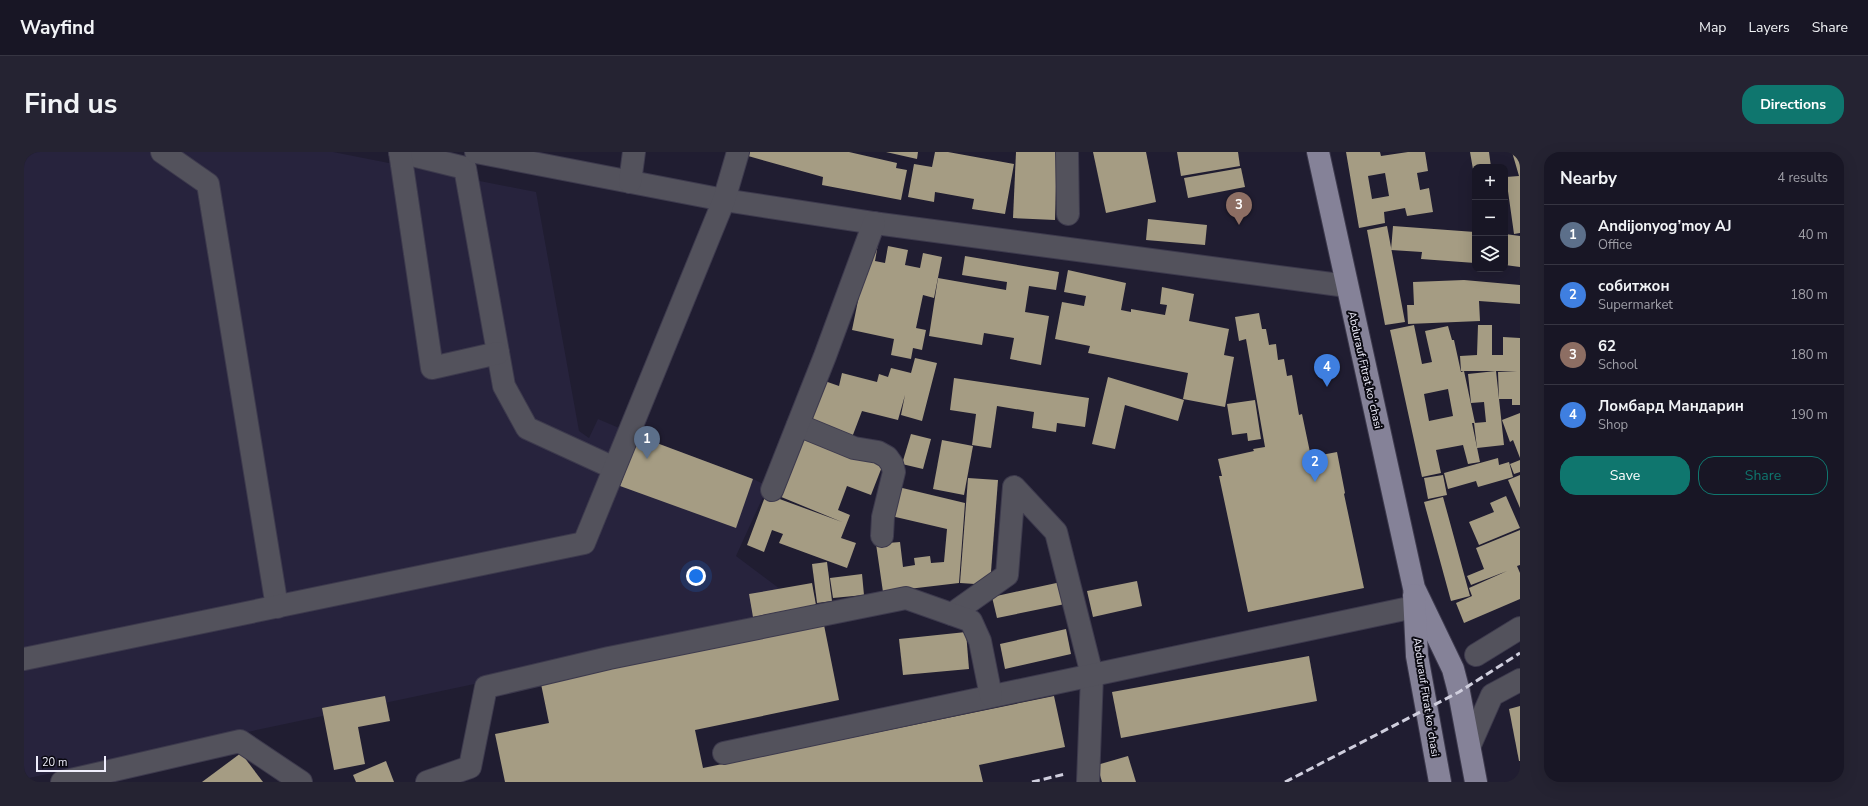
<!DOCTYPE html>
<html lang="en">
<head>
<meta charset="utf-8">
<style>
	body { margin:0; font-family:"Nunito Sans",sans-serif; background:#252332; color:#f1f3f6 }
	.controls { position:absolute; right:12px; top:12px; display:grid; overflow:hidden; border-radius:8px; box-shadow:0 4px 16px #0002 }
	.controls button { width:36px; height:36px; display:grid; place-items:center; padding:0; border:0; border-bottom:1px solid #363542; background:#181625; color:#f1f3f6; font:20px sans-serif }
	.scale { position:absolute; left:12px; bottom:10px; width:70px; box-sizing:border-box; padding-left:4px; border:2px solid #efeefc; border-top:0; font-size:11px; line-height:14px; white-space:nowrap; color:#efeefc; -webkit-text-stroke:3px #0a0911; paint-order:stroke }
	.you { position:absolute; left:672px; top:424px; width:14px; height:14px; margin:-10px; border:3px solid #fff; border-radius:50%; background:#1a73e8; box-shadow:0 0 0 6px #1a73e833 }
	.badge { display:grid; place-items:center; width:26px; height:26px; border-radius:50%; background:#0f766e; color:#fff; font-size:13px; font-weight:700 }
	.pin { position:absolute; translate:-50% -33px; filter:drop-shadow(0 1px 2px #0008) }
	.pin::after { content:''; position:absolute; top:21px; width:14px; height:12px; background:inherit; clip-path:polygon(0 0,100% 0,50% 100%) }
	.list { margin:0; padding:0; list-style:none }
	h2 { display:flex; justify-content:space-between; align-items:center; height:52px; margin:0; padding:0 16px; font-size:17px }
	h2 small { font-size:13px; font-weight:400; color:#9f9fa7 }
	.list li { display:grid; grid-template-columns:26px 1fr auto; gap:12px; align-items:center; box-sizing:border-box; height:60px; padding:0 16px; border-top:1px solid #363542 }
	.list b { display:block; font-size:15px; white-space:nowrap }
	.list p { margin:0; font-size:13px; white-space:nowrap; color:#9f9fa7 }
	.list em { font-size:13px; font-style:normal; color:#9f9fa7 }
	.actions { display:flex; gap:8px; padding:12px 16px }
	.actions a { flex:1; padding:9px 0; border:1px solid #0f766e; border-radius:16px; text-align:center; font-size:14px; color:#0f766e }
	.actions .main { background:#0f766e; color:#fff }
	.icon { flex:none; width:22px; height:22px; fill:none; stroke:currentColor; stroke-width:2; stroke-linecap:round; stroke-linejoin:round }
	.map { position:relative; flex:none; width:1496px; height:630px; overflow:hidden; border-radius:16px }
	header { display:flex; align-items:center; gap:24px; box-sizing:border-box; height:56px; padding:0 20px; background:#181625; border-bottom:1px solid #363542 }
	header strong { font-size:19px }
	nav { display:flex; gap:22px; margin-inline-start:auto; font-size:14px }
	.intro { display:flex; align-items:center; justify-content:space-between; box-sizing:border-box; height:96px; padding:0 24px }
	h1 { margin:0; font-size:28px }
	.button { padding:10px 18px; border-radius:16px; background:#0f766e; color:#fff; font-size:14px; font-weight:700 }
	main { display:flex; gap:24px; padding:0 24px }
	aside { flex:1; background:#181625; border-radius:16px; box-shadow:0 4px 16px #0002 }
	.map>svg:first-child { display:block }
	.built { fill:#27233d }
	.building { fill:#a59c83; fill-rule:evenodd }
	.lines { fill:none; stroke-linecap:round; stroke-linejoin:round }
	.minor-casing { stroke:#3d3a4d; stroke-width:24 }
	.major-casing { stroke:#3d3a4d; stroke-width:24 }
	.minor { stroke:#53525c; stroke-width:22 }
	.major { stroke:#858298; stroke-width:22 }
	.rail { stroke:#cfcedd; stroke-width:3; stroke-dasharray:8 4; stroke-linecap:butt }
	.labels { text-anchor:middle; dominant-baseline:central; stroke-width:4; stroke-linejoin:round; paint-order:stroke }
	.street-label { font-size:11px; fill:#efeefc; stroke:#0a0911 }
</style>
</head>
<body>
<header>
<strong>Wayfind</strong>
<nav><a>Map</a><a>Layers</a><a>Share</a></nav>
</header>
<div class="intro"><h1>Find us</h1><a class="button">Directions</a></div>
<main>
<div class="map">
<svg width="1496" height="630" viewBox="0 0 1496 630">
	<rect width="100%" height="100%" fill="#201d31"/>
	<path class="built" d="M 0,0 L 309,0 L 512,40 L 555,279 L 565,286 L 574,267 L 614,284 L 729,327 L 744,334 L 712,404 L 788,461 L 0,627 Z"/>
	<g class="building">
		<path d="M 718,0 L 825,0 L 873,11 L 872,16 L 883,18 L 877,48 L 798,33 L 799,25 L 717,2 Z"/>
		<path d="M 862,0 L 894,0 L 893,7 Z"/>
		<path d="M 911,0 L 924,0 L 990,12 L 981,62 L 948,57 L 950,47 L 911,40 L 910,50 L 884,45 L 890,12 L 908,15 Z"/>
		<path d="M 992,0 L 1033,0 L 1031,68 L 989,66 Z"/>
		<path d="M 1069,0 L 1122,0 L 1132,50 L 1082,61 Z"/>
		<path d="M 1153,0 L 1214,0 L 1216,14 L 1157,24 Z"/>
		<path d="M 1322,0 L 1356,0 L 1357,4 L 1384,0 L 1401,0 L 1404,19 L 1393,21 L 1396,38 L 1405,36 L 1409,60 L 1383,64 L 1381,56 L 1360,60 L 1361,71 L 1335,76 ZM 1361,21 L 1365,44 L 1348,47 L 1344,24 Z"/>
		<path d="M 1446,0 L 1465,0 L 1467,15 L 1451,15 L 1450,23 Z"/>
		<path d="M 1488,0 L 1496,0 L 1496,81 L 1490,82 L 1482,25 L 1495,24 Z"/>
		<path d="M 1217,16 L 1221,35 L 1164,46 L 1160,26 Z"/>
		<path d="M 1124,67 L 1183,73 L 1181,93 L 1122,88 Z"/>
		<path d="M 1363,74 L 1381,170 L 1361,173 L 1343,78 Z"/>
		<path d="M 1369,74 L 1451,80 L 1451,111 L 1397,107 L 1398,100 L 1367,98 Z"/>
		<path d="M 1481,82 L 1496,84 L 1496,115 L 1481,113 Z"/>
		<path d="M 846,90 L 854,92 L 851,109 L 861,111 L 864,94 L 884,98 L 881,113 L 896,116 L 899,101 L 918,105 L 910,146 L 899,143 L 892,176 L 902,178 L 898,198 L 889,196 L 887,207 L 867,203 L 870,187 L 828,178 Z"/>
		<path d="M 941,104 L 1035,120 L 1032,138 L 1005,134 L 1001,160 L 1025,164 L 1017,213 L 986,207 L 990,186 L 960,181 L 958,193 L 905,184 L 914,126 L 982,138 L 983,130 L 938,123 Z"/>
		<path d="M 1044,118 L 1102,131 L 1097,158 L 1107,160 L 1107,157 L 1141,163 L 1143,153 L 1136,152 L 1138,135 L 1170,142 L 1165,169 L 1205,177 L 1200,203 L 1210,205 L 1201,255 L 1159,247 L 1164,221 L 1064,201 L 1066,194 L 1031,187 L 1038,150 L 1060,154 L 1062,144 L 1040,140 Z"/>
		<path d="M 1440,128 L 1496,133 L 1496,152 L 1455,149 L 1456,169 L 1384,172 L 1383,153 L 1390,153 L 1389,130 Z"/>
		<path d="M 1235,161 L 1238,177 L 1242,177 L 1245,193 L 1252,192 L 1254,208 L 1260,207 L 1263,224 L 1268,223 L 1275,263 L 1278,262 L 1287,305 L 1313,300 L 1321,341 L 1320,342 L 1340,436 L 1224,460 L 1195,324 L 1198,324 L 1194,307 L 1230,299 L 1229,297 L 1241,295 L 1222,187 L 1215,189 L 1211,165 Z"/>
		<path d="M 1390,173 L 1398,212 L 1408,210 L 1401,179 L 1424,174 L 1428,188 L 1430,188 L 1437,220 L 1440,219 L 1451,271 L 1448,271 L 1456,310 L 1444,312 L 1439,293 L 1412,298 L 1417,321 L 1398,325 L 1366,178 ZM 1424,237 L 1429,264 L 1405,269 L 1400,242 Z"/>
		<path d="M 1454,173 L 1468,173 L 1468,203 L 1479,203 L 1479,185 L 1496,186 L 1496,253 L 1488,253 L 1488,247 L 1475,247 L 1474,220 L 1493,219 L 1437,219 L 1436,204 L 1453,203 Z"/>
		<path d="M 891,206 L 913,211 L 898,269 L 877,263 L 881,243 L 874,268 L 838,259 L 827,288 L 780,272 L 795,227 L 815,234 L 818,221 L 853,230 L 855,222 L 864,225 L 867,216 L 887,221 Z"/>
		<path d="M 1472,219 L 1480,293 L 1453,296 L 1450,271 L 1462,270 L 1460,250 L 1447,251 L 1444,222 Z"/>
		<path d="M 1084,225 L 1160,248 L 1154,269 L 1101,253 L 1091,297 L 1068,292 Z"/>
		<path d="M 930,226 L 1065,246 L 1061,275 L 1033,271 L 1032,280 L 1008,276 L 1010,260 L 973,254 L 967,296 L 948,293 L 952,262 L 926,258 Z"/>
		<path d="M 1231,248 L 1237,287 L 1224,289 L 1223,281 L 1208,283 L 1203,252 Z"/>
		<path d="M 1496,261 L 1496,306 L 1489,288 L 1486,290 L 1478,268 Z"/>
		<path d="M 775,278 L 861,307 L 847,343 L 823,334 L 814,358 L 826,363 L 817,386 L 832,391 L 823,416 L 755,391 L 759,382 L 748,378 L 740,400 L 723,393 L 742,342 L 818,370 L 750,342 Z"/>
		<path d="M 887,282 L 907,287 L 899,317 L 878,312 Z"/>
		<path d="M 614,284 L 729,327 L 712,376 L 596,334 Z"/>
		<path d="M 918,288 L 949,294 L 940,343 L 909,337 Z"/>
		<path d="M 1474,306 L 1475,313 L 1485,310 L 1489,325 L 1454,335 L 1452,329 L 1424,337 L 1420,321 Z"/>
		<path d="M 1496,308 L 1496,320 L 1490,322 L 1486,312 Z"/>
		<path d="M 1419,323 L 1423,343 L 1404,347 L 1400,326 Z"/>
		<path d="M 1496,323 L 1496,356 L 1484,328 Z"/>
		<path d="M 944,326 L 974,328 L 966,433 L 936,431 Z"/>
		<path d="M 870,334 L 941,351 L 935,431 L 859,440 L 852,392 L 876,390 L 879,415 L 891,413 L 890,406 L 906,404 L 907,411 L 920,410 L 923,377 L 863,363 Z"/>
		<path d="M 1482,344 L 1496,376 L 1455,393 L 1445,370 L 1470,360 L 1466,351 Z"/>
		<path d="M 1419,345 L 1446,444 L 1427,449 L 1400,350 Z"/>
		<path d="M 1496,378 L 1496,413 L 1493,414 L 1496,421 L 1496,447 L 1440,471 L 1432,451 L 1448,444 L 1445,436 L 1483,419 L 1447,433 L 1443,424 L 1460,417 L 1452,396 Z"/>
		<path d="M 803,410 L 808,449 L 793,451 L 788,412 Z"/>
		<path d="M 838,422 L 840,443 L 809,446 L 806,426 Z"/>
		<path d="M 1113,429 L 1118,454 L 1069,465 L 1063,439 Z"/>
		<path d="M 1037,430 L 1041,452 L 973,466 L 968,445 Z"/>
		<path d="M 788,431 L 792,453 L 729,465 L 725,442 Z"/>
		<path d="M 799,468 L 815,548 L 671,578 L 679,616 L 1030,544 L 1041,595 L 955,613 L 959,630 L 481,630 L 471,582 L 525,571 L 516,527 Z"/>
		<path d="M 1042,477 L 1047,502 L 981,517 L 976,492 Z"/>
		<path d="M 942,480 L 945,517 L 879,523 L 875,487 Z"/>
		<path d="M 1285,504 L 1293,549 L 1097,586 L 1088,540 Z"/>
		<path d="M 361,544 L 366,569 L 334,575 L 341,612 L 310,618 L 298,556 Z"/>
		<path d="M 1496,554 L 1496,609 L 1495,609 L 1485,557 Z"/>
		<path d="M 217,601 L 239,630 L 178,630 Z"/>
		<path d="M 1104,604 L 1112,630 L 1078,630 L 1073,613 Z"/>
		<path d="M 362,609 L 370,630 L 332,630 L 329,623 Z"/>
	</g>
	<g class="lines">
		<g class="minor-casing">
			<g id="minor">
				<path d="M 138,0 L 184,32 L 253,455"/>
				<path d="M 376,0 L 441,16 L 480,234 L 503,276 L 590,316"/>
				<path d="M 376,0 L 408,216 L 474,201"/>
				<path d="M 452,0 L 700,48 L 850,71 L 1323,134"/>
				<path d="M 1043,0 L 1044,62"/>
				<path d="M 606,30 L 610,0"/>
				<path d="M 774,273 L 830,296 L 854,300 L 863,305 L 868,312 L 870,320 L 859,365 L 858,384"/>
				<path d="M 748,338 L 801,204 L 850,71"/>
				<path d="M 928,462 L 983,423 L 990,335 L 1032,380 L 1068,523 L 1064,630"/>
				<path d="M 1452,503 L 1496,476"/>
				<path d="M 0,507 L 560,391 L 700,48 L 714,0"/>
				<path d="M 1446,593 L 1468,543 L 1496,528"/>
				<path d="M 700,601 L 1390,455"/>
				<path d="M 38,630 L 216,589 L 277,630"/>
				<path d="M 403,630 L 446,615 L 462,535 L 585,506 L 882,446 L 947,469 L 956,489 L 967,544"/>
			</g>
		</g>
		<g class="major-casing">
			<g id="major">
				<path d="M 1294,0 L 1390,436 L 1429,517 L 1435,540 L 1452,630"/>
				<path d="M 1390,443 L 1393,504 L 1416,630"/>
			</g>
		</g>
		<use href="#minor" class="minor"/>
		<use href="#major" class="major"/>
		<g class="rail">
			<path d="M 1008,630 L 1041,622"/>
			<path d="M 1261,630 L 1435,540 L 1496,501"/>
		</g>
	</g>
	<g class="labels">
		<g class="street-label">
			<text transform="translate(1341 218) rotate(77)">Abdurauf Fitrat koʻchasi</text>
			<text transform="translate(1402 545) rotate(81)">Abdurauf Fitrat koʻchasi</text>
		</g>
	</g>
</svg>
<div class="controls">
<button>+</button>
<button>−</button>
<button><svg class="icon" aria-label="layers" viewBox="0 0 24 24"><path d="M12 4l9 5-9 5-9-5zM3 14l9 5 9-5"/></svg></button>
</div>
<div class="scale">20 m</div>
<div class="you"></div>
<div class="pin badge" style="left:623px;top:307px;background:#5c6f8a">1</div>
<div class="pin badge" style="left:1291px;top:330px;background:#3f7fe0">2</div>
<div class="pin badge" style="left:1215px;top:73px;background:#8d6e63">3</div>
<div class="pin badge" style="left:1303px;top:235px;background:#3f7fe0">4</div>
</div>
<aside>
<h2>Nearby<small>4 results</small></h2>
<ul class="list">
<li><span class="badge" style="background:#5c6f8a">1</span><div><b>Andijonyog’moy AJ</b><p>Office</p></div><em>40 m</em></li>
<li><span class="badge" style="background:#3f7fe0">2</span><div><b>собитжон</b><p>Supermarket</p></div><em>180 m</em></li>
<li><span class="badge" style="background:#8d6e63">3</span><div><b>62</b><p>School</p></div><em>180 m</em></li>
<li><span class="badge" style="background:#3f7fe0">4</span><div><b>Ломбард Мандарин</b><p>Shop</p></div><em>190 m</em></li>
</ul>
<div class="actions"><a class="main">Save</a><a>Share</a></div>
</aside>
</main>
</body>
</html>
